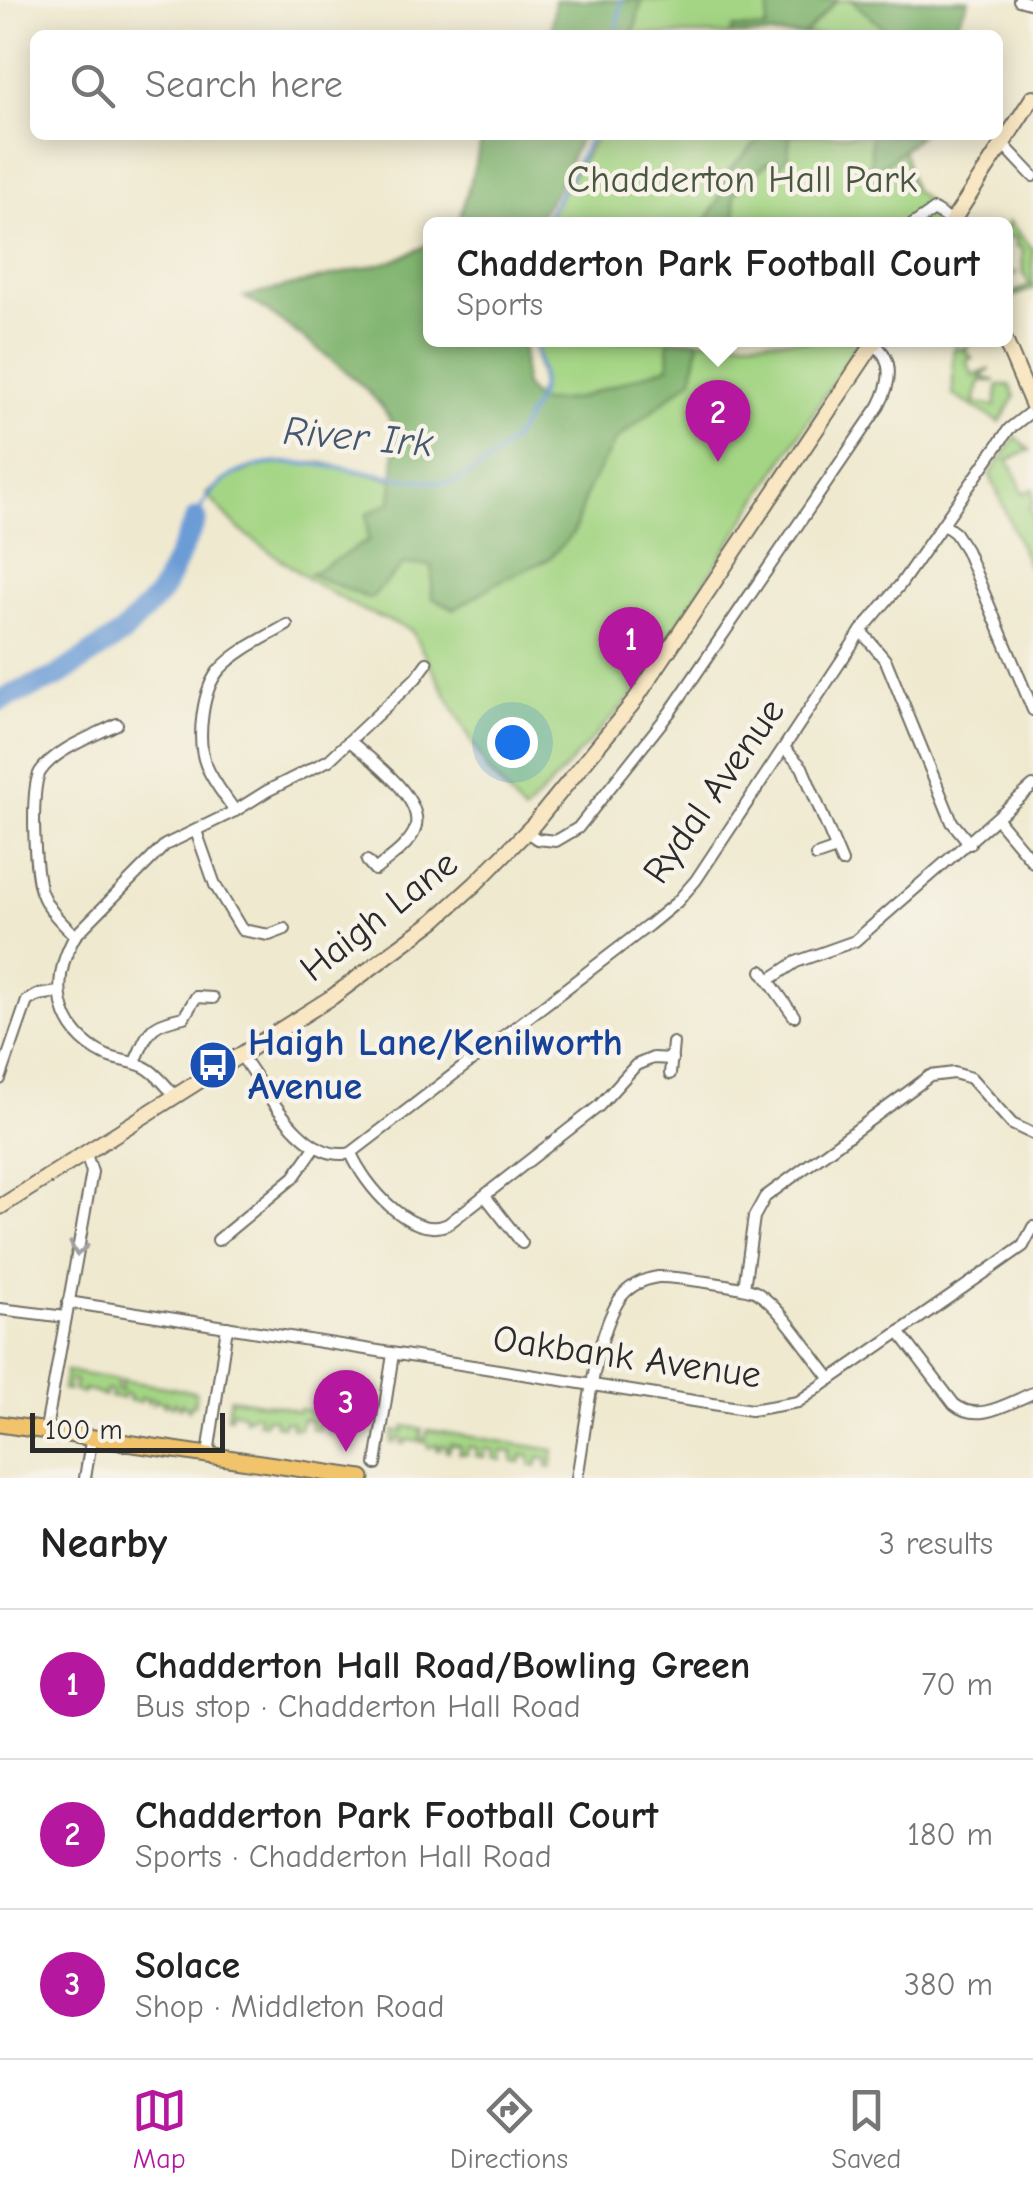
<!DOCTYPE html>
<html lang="en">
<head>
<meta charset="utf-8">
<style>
	body { margin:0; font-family:"Comic Neue",sans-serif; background:#f2f2f2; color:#222 }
	.scale { position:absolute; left:30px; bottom:25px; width:195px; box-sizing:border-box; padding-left:10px; border:5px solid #2b2b2b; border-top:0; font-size:28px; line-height:35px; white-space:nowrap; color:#2b2b2b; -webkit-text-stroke:8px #f7f3e8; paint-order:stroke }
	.you { position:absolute; left:512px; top:742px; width:35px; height:35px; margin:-25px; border:8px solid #fff; border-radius:50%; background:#1a73e8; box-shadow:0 0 0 15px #1a73e833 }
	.badge { display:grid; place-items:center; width:65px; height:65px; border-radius:50%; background:#b5179e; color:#fff; font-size:32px; font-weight:700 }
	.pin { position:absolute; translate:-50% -82px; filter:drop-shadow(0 2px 5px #0008) }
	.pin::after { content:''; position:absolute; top:52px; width:35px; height:30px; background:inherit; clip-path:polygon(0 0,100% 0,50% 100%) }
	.popup { position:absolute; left:423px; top:217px; width:590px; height:130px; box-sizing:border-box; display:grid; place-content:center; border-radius:15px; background:#fff; filter:drop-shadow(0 2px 8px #0005); font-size:32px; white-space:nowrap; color:#767676 }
	.popup b { font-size:38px; color:#222 }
	.popup::after { content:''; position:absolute; left:50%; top:100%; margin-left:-20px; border:20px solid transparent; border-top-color:#fff }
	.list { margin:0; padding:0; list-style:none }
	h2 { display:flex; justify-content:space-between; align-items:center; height:130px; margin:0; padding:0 40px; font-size:42px }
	h2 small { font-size:32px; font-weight:400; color:#767676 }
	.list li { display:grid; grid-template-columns:65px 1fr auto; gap:30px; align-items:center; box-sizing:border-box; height:150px; padding:0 40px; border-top:2px solid #e0e0e0 }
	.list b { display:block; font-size:38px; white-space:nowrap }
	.list p { margin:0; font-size:32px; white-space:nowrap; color:#767676 }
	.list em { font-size:32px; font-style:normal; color:#767676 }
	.icon { flex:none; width:55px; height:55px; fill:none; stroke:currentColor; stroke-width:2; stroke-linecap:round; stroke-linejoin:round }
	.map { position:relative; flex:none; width:1033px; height:1478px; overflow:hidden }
	.search { position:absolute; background:#fff; box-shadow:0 5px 25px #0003; left:30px; right:30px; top:30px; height:110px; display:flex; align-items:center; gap:25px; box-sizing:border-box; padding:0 35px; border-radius:15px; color:#767676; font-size:38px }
	.sheet { height:580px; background:#fff }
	nav { display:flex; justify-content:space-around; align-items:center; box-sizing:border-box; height:140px; border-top:2px solid #e0e0e0; background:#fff; font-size:28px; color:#767676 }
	nav a { display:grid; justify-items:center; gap:5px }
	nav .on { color:#b5179e }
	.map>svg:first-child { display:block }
	.green { fill:#a4d584; stroke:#688058; stroke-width:2.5 }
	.forest { fill:#83b672; stroke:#57704e; stroke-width:2.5 }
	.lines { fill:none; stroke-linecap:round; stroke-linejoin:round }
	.stream { stroke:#6c9cd6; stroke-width:4 }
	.river { stroke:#6c9cd6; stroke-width:22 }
	.street-casing { stroke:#706e64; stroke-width:14 }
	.secondary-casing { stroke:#706e64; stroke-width:18 }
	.primary-casing { stroke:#706e64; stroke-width:19 }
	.street { stroke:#fff; stroke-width:10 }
	.secondary { stroke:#f9e7c3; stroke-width:14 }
	.primary { stroke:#f1c36a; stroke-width:15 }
	.oneway { stroke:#a0a0a0 }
	.labels { text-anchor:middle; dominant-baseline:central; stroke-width:9; stroke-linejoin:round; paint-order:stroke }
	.park-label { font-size:38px; fill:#495641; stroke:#f7f3e8 }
	.street-label { font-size:38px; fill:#2b2b2b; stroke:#f7f3e8 }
	.transit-label { font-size:38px; font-weight:bold; fill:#164399; stroke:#f7f3e8; text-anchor:start }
	.water-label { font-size:40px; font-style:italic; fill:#45586f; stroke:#f7f3e8 }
</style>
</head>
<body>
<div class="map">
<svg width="1033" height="1478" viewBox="0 0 1033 1478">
	<rect width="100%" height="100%" fill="#f7f3e8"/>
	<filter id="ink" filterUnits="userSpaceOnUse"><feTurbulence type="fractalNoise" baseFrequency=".01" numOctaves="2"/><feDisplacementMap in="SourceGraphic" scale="20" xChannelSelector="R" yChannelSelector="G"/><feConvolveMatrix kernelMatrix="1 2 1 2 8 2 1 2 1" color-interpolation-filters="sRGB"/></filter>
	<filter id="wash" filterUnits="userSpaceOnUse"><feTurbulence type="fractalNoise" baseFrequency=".0048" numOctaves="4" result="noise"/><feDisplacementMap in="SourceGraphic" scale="40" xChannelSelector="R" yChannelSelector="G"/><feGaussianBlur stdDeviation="2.25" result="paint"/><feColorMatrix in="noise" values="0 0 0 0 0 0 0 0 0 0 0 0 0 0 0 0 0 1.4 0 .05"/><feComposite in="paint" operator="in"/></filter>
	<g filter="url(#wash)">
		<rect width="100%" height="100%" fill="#efe9cf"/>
		<g class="green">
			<path d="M 624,0 L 924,0 L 911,35 L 618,35 Z"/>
			<path d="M 597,135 L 899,135 L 913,189 L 941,214 L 934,225 L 542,225 Z"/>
			<path d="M 1009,222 L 1033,249 L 1033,289 L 1006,299 L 1006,273 L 1015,273 L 1006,280 L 1012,293 L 1030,286 L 1023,272 L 1022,248 L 1016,247 L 1016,238 L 1006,238 L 1006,226 Z"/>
			<path d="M 534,340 L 860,340 L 631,697 L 524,813 L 487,769 L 411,630 L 360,609 L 311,581 L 240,530 L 206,494 L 233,475 L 267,464 L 323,463 L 391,479 L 451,482 L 515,440 L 541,386 Z"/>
			<path d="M 956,346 L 959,350 L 969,346 L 964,350 L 972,358 L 967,361 L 973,376 L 991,369 L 980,377 L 996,381 L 980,381 L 974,403 L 995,406 L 998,386 L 1010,385 L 1015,397 L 1000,422 L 953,395 L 953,352 Z"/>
			<path d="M 1016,437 L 1030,450 L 1007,461 L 1013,468 L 1023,493 L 1033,489 L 1033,505 L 1029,508 L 1033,517 L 1033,576 L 990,475 Z"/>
			<path d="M 66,1371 L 118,1380 L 117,1391 L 121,1391 L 122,1380 L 196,1392 L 194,1405 L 190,1405 L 189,1410 L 182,1403 L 180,1408 L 175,1402 L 173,1407 L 166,1401 L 165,1406 L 158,1400 L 153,1404 L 154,1399 L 150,1398 L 148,1403 L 145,1398 L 141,1397 L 140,1402 L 128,1400 L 129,1395 L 124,1394 L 122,1399 L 110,1397 L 111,1391 L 106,1390 L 104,1396 L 84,1389 L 83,1393 L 74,1391 L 76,1381 L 71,1379 L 68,1391 L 63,1390 Z"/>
			<path d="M 230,1398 L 284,1407 L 298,1412 L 299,1409 L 344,1416 L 343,1426 L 338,1425 L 335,1433 L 329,1432 L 327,1423 L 320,1422 L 318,1430 L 311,1429 L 310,1420 L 302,1419 L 300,1428 L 292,1428 L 292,1422 L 284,1421 L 283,1426 L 275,1425 L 275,1419 L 266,1418 L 265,1423 L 258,1422 L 259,1415 L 255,1414 L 245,1420 L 245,1415 L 232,1410 L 231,1417 L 227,1417 Z"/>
			<path d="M 404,1426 L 422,1429 L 420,1438 L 425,1439 L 428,1430 L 554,1450 L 551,1468 L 547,1467 L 547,1459 L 539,1458 L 537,1466 L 530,1464 L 530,1457 L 522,1455 L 520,1463 L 513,1462 L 513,1452 L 502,1451 L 501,1460 L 493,1458 L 494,1450 L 485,1449 L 484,1457 L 476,1456 L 477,1448 L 468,1447 L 467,1454 L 459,1453 L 460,1446 L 451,1444 L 449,1451 L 446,1451 L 446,1446 L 441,1445 L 440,1450 L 437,1450 L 437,1445 L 428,1448 L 428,1443 L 406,1440 L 405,1444 L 401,1444 L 402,1439 L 397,1438 L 395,1443 L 391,1443 L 394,1430 L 403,1432 Z"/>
		</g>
		<g class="forest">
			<path d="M 555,0 L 642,0 L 633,35 L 551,35 Z"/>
			<path d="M 770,0 L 837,0 L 804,35 L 730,35 L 733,28 L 766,29 Z"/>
			<path d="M 851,0 L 969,0 L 951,35 L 881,35 L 885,29 Z"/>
			<path d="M 486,135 L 581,135 L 558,187 L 534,224 L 458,224 L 481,143 Z"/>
			<path d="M 764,135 L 790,135 L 788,157 L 779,167 L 767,163 L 734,194 L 737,224 L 704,224 L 717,203 L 730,169 Z"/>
			<path d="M 871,135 L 920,135 L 871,177 Z"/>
			<path d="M 430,244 L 430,340 L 523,340 L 524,385 L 537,402 L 575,399 L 669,366 L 668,340 L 699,340 L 693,378 L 615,441 L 587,491 L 574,532 L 549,559 L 500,581 L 455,609 L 432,598 L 432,566 L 404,564 L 370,599 L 310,574 L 368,541 L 367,514 L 391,502 C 394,476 397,449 391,423 C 382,392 292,330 263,308 L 244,297 L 393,261 Z"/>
		</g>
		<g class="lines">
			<g class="stream">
				<path d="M 616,35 L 621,0"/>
				<path d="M 542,225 L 592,135"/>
				<path d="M 196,519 C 233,426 349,476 422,480 C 431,481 443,484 452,482 C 471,477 489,462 503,449 C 516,439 539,401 541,385 C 543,371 536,353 534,340"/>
			</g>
			<path class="river" d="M 0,700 L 56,677 L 122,634 L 161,593 L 196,519"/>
		</g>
	</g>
	<g filter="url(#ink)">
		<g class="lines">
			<g class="street-casing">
				<g id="street">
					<path d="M 1019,0 L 1033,4"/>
					<path d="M 1003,144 L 1033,176"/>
					<path d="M 912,225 L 934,210 L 952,222"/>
					<path d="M 943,524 L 955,533 L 966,550 L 1033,710"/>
					<path d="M 861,631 L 886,661 L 952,822 L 970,844"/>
					<path d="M 350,741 C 370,759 429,801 414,832 C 407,847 387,860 375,870 L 367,861"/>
					<path d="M 784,748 L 802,767 L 842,862"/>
					<path d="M 235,811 C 225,796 213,782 206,765 C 196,740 202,687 221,668 C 239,649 265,638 287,625"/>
					<path d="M 997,819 L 1033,862"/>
					<path d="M 196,831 L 215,885 L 242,930 L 269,935 L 285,929"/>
					<path d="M 527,832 L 537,839 L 556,841 L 578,828 L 670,712 L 879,406 C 890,385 896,360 873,343"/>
					<path d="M 816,856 L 836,849"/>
					<path d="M 75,936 C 62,923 49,911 42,894 C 34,876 30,788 40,772 C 55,749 94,736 117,724"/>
					<path d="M 762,971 L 794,1016"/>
					<path d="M 769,980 L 796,962 L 855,941 L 1033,786"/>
					<path d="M 242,1057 C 266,1090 304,1164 351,1153 L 649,925 L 677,902 L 696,880 L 861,631 L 900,585 L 1009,429 L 1033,410"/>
					<path d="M 135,1062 C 149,1031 148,1024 184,1017 L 196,997 L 213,998"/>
					<path d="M 670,1074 L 673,1043"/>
					<path d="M 0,1079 L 27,1001 L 38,995 L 59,992"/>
					<path d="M 176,1097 C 167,1087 159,1076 148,1069 C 135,1060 119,1062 105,1055 C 55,1030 50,980 75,936 L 165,845 L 235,811 L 267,791 L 329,760 L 416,678 L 427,663"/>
					<path d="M 351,1153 C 364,1184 411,1241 448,1224 L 599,1106 L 636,1065 L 653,1058 L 672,1059"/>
					<path d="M 485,1196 L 522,1243"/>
					<path d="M 218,1240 L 294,1177 L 315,1147"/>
					<path d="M 744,1288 L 754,1217 L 765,1197 L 930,1076 L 954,1073 L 971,1078 L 1012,1124 L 1033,1134"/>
					<path d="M 68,1302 L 751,1410 L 798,1402 L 996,1265 L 1023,1246 L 1033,1227"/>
					<path d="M 0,1309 L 66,1317"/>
					<path d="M 899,1332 L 954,1404 C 978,1424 1008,1403 1033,1393"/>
					<path d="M 46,1429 L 92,1172 L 86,1154"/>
					<path d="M 208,1454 L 227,1327"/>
					<path d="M 376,1464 L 393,1354"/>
					<path d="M 85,1478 L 92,1436"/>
					<path d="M 577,1478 C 586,1428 593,1341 619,1300 C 627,1287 643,1279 658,1277 C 670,1276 747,1287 756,1292 C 783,1309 810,1354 831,1379"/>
				</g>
			</g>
			<g class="secondary-casing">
				<g id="secondary">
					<path d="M 950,225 L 1033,97"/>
					<path d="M 1005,340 L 1033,406"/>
					<path d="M 0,1207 L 332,997 L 434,921 L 475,884 L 534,824 L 633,703 L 876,340"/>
				</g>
			</g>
			<g class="primary-casing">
				<path id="primary" d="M 0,1424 L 362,1478"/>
			</g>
			<use href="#street" class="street"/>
			<use href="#secondary" class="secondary"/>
			<use href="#primary" class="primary"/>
		</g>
		<defs><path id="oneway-chevron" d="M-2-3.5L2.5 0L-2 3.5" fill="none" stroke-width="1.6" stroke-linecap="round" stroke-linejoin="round" transform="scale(2.5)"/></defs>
		<use class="oneway" href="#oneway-chevron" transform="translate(78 1249) rotate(101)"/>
	</g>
	<defs>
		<g id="bus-disc" transform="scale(2.5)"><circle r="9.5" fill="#1a4fb4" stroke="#f7f3e8"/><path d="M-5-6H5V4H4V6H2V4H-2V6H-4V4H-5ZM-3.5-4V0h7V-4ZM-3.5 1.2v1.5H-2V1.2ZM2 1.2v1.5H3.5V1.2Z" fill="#fff"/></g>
	</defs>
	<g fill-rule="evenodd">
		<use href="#bus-disc" x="213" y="1065"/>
	</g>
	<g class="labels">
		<g class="park-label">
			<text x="742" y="180">Chadderton Hall Park</text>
		</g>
		<g class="street-label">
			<text transform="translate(714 791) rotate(-55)">Rydal Avenue</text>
			<text transform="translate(379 916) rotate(-38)">Haigh Lane</text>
			<text transform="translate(627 1357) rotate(8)">Oakbank Avenue</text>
		</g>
		<g class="transit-label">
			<text x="248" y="1043">Haigh Lane/Kenilworth<tspan x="248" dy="44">Avenue</tspan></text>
		</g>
		<g class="water-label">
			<text transform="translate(358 437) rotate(5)">River Irk</text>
		</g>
	</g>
</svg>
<div class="scale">100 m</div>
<div class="you"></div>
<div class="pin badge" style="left:631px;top:689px">1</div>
<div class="pin badge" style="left:718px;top:462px">2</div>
<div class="popup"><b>Chadderton Park Football Court</b>Sports</div>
<div class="pin badge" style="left:346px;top:1452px">3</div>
<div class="search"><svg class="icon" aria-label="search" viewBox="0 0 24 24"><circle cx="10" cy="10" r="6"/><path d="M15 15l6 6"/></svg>Search here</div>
</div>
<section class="sheet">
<h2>Nearby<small>3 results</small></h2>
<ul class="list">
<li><span class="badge">1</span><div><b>Chadderton Hall Road/Bowling Green</b><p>Bus stop · Chadderton Hall Road</p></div><em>70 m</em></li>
<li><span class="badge">2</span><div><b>Chadderton Park Football Court</b><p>Sports · Chadderton Hall Road</p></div><em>180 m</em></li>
<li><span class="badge">3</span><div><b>Solace</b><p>Shop · Middleton Road</p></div><em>380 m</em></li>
</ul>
</section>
<nav>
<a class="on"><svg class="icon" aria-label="map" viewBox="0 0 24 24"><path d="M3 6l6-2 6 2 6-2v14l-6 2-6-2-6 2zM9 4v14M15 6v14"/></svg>Map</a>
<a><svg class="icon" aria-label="directions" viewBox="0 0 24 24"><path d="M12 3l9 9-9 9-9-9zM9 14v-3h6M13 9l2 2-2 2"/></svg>Directions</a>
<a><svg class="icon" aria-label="saved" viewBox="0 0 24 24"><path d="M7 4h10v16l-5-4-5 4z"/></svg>Saved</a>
</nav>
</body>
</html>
